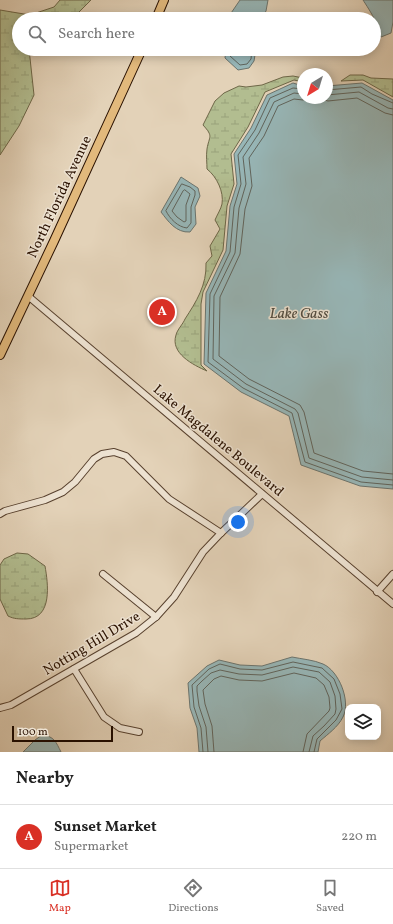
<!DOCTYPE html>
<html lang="en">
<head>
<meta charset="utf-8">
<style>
	body { margin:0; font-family:Vollkorn,serif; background:#f6f6f6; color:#222 }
	.controls { position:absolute; right:12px; bottom:12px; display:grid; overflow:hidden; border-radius:8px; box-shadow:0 2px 10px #0003 }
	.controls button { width:36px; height:36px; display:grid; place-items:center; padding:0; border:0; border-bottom:1px solid #e0e0e0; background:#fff; color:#222; font:20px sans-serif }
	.compass { position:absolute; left:297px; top:68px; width:36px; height:36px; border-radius:50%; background:#fff; box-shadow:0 2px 10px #0003; rotate:218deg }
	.scale { position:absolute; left:12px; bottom:10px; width:101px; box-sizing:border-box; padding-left:4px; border:2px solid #2a1100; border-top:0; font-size:11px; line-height:14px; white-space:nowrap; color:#2a1100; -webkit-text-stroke:3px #ede2d1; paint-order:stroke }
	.you { position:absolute; left:238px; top:522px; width:14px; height:14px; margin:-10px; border:3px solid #fff; border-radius:50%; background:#1a73e8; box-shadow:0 0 0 6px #1a73e833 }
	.badge { display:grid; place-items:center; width:26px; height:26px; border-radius:50%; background:#d93025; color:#fff; font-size:13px; font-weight:700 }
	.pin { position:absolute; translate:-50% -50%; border:2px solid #fff; box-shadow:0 1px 4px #0006 }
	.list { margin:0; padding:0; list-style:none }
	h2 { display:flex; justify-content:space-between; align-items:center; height:52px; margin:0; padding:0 16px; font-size:17px }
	h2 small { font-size:13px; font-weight:400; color:#767676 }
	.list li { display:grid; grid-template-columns:26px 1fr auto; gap:12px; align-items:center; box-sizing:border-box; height:64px; padding:0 16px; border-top:1px solid #e0e0e0 }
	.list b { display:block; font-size:15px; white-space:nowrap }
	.list p { margin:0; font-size:13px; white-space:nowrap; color:#767676 }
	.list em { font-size:13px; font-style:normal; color:#767676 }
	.icon { flex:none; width:22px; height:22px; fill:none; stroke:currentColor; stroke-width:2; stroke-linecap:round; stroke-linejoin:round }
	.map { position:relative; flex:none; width:393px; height:752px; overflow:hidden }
	.search { position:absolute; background:#fff; box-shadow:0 2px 10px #0003; left:12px; right:12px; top:12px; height:44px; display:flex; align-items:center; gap:10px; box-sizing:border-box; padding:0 14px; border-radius:22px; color:#767676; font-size:15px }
	.sheet { height:116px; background:#fff }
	nav { display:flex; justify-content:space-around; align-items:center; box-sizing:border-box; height:56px; border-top:1px solid #e0e0e0; background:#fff; font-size:11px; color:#767676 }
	nav a { display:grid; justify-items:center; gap:2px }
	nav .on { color:#d93025 }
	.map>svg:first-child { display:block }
	.wetland { fill:url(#wetland-marsh); stroke:#6e6748 }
	.water { fill:#97b6b7; stroke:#6b746e }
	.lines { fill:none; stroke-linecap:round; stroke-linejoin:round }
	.shore { stroke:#60645c; stroke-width:1 }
	.minor-casing { stroke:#58412e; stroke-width:8 }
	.major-casing { stroke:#2a1100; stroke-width:10 }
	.minor { stroke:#ede2d1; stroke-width:6 }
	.major { stroke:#e2b97c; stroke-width:8 }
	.labels { text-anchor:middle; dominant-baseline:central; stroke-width:3; stroke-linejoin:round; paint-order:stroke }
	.street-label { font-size:14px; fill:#2a1100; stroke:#ede2d1 }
	.water-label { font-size:15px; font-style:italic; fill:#504b40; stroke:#ede2d1 }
</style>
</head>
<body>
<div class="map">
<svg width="393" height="752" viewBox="0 0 393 752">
	<defs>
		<pattern id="wetland-marsh" width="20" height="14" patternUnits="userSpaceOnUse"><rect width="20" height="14" fill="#b2bd90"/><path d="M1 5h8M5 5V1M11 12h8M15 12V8" fill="none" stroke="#99a17a"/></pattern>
	</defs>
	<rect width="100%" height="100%" fill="#e3d2b8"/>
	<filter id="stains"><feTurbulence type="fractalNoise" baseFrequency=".005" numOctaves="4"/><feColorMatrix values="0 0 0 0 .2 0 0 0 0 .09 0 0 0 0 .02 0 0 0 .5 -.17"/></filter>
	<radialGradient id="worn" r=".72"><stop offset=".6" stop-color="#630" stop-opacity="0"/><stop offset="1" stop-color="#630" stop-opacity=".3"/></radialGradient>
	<g class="wetland">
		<path d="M 60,0 L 91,0 L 72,19 L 19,19 L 19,49 L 29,49 L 34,95 L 19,126 L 0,155 L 0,10 L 30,15 L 54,7 Z"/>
		<path d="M 350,75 L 363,75 L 371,78 L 393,79 L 393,97 L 363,80 L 341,81 Z"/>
		<path d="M 293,76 L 303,78 L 303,82 L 294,80 L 265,92 L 248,127 L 231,154 L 234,184 L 227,206 L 223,250 L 203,292 L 201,304 L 201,365 L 207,371 C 193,365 170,353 176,335 C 177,330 183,324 185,319 C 196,302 207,285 206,263 L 212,256 L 210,246 L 220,229 L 215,220 C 217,215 221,209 222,204 C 224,192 217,177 207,169 C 207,163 206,156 207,149 C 209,136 214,137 203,125 L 215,101 L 224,93 L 239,86 L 246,87 L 262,85 L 283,77 Z"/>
		<path d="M 17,553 L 28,554 L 45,566 C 48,583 53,619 26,619 C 19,619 14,619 8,616 L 0,599 L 0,565 L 4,559 Z"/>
	</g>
	<g class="water">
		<path d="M 240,0 L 268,0 L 266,11 L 261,19 L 227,19 Z"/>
		<path d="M 363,0 L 393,0 L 393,22 L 391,33 L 381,37 C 372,30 376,27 374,19 C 374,17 365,3 363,0 Z"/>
		<path d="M 226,49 L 256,49 L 254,61 L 249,68 L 238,70 L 225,58 Z"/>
		<path d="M 293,83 L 303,86 L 303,98 L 327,98 L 327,86 L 362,83 L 393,100 L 393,489 L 360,486 L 301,465 L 289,416 L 241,392 L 204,364 L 206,293 L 226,251 L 230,206 L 237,184 L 234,154 L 251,128 L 267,95 Z"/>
		<path d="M 181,177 L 198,188 L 200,196 L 195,207 L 196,224 L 190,232 C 176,233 168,221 161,212 Z"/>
		<path d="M 292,657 C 302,659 314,660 323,664 C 339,671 351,701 343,717 C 338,727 328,734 320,741 L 318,752 L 199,752 L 197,728 L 190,708 L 188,683 L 207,666 L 219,660 L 240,665 L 262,666 Z"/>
		<path d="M 42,735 C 54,736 56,742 61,752 L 23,752 L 35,740 Z"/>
	</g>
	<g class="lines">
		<g class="shore">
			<path d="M 230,49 L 230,56 L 240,65 L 247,64 L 251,59 L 252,49"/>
			<path d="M 303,89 L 293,88 L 270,98 L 255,130 L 238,155 L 241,184 L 234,207 L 230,252 L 210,294 L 208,362 L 243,388 L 292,413 L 305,462 L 361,482 L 393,485"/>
			<path d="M 327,90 L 361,87 L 372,94 L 393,103"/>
			<path d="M 303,94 L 294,93 L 274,102 L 259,133 L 243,157 L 246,184 L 239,208 L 235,253 L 214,296 L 213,359 L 246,384 L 295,409 L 298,413 L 309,458 L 362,477 L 393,480"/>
			<path d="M 327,95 L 359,92 L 388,108 L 393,109"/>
			<path d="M 311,98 L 303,100 L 294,99 L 278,106 L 264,136 L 249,158 L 252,186 L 245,209 L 240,254 L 220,297 L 219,356 L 249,379 L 300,405 L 304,412 L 314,453 L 363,471 L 393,474"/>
			<path d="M 318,98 L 328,101 L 357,98 L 385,113 L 393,115"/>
			<path d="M 182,184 L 190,187 L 195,191 L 195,195 L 191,207 L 191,223 L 187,228 C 178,227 170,219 166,211 Z"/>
			<path d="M 185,190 L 190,194 L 186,205 L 186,221 L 184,222 L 177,217 L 172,211 L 183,191 Z"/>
			<path d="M 203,752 L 201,728 L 194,707 L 192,685 L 209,669 L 220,664 L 240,669 L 262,670 L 293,662 L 322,668 L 334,679 L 340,694 L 342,709 L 336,720 L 317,739 L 314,752"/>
			<path d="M 208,752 L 206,727 L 199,706 L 197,691 L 197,686 L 202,681 L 211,673 L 220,670 L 239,674 L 262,675 L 293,667 L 319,672 L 330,682 L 335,696 L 336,709 L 335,714 L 324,726 L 313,736 L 309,752"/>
			<path d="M 214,752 L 212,726 L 205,704 L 203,690 L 214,679 L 221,676 L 239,680 L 262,681 L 294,673 L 316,678 L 324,685 L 329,697 L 330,708 L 329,711 L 307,734 L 303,752"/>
		</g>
		<g class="minor-casing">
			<g id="minor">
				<path d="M 28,296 L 393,604"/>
				<path d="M 0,514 L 5,511 L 45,500 L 63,492 L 75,482 L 94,459 L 102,454 L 114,452 L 126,456 L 169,499 L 221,533"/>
				<path d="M 103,574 L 156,617"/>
				<path d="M 377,592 L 393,574"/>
				<path d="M 74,669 L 104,717 L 120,728 L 139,732"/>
				<path d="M 0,708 L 11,705 L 136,633 L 156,617 L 174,597 L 203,552 L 221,533 L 262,494"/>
			</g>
		</g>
		<g class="major-casing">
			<g id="major">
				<path d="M 156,19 L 164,0"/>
				<path d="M 0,355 L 54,241 L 142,49"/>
			</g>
		</g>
		<use href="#minor" class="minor"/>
		<use href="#major" class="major"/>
	</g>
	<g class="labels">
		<g class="street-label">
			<text transform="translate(60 197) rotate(-65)">North Florida Avenue</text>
			<text transform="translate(218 441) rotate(40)">Lake Magdalene Boulevard</text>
			<text transform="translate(92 644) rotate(-31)">Notting Hill Drive</text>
		</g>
		<g class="water-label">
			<text x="299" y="314">Lake Gass</text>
		</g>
	</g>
	<rect width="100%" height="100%" filter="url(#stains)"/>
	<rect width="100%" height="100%" fill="url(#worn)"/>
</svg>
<div class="controls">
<button><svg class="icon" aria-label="layers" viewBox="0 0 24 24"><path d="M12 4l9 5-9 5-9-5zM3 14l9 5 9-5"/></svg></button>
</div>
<svg class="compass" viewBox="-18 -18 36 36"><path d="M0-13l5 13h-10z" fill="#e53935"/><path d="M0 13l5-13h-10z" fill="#767676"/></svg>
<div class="scale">100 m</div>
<div class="you"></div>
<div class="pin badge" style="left:162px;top:312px">A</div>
<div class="search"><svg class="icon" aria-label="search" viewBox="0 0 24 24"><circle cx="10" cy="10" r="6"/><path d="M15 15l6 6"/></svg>Search here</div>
</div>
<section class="sheet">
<h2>Nearby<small></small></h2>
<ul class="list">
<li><span class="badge">A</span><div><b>Sunset Market</b><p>Supermarket</p></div><em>220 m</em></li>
</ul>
</section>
<nav>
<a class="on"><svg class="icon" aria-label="map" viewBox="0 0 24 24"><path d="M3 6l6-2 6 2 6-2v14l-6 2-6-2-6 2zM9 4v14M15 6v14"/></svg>Map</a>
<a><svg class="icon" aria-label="directions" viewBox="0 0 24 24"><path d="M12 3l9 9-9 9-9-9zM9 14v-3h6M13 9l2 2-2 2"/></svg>Directions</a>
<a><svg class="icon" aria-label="saved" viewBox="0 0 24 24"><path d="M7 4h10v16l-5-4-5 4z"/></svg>Saved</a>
</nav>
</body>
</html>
